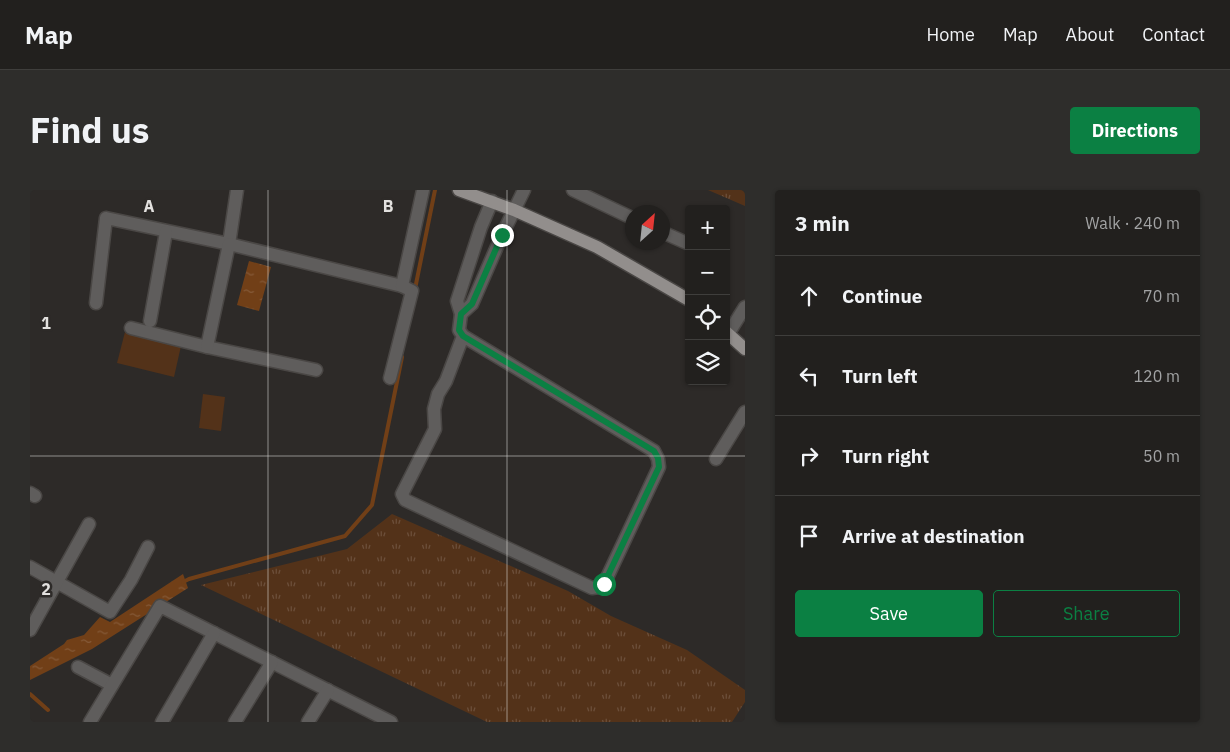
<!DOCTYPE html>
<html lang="en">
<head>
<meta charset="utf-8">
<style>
	body { margin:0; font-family:"IBM Plex Sans",sans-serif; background:#2e2d2b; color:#f1f3f6 }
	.controls { position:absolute; right:15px; top:15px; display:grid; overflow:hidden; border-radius:5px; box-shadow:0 1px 4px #0004 }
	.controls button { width:45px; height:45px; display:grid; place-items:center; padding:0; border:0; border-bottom:1px solid #3f3e3c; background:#22201e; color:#f1f3f6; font:25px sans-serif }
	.compass { position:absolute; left:595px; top:15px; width:45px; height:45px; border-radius:50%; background:#22201e; box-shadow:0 1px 4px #0004; rotate:27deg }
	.stop { position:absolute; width:15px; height:15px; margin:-11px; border:4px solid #0b8043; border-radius:50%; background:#fff }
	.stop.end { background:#0b8043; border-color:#fff; box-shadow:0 1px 5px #0008 }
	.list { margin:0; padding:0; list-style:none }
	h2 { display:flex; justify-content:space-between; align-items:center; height:65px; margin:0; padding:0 20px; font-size:21px }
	h2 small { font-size:16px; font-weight:400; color:#a2a3a4 }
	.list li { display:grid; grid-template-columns:32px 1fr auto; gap:15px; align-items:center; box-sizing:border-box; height:80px; padding:0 20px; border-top:1px solid #3f3e3c }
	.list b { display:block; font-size:19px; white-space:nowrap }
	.list em { font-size:16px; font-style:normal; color:#a2a3a4 }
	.actions { display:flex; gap:10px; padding:15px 20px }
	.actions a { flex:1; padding:11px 0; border:1px solid #0b8043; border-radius:5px; text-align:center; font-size:18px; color:#0b8043 }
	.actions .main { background:#0b8043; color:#fff }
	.icon { flex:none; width:28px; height:28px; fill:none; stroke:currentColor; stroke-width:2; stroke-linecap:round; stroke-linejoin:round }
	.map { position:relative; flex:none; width:715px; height:532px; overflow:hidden; border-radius:5px }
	header { display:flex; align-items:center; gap:30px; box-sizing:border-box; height:70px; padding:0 25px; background:#22201e; border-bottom:1px solid #3f3e3c }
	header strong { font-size:24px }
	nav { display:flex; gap:28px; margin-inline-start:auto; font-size:18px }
	.intro { display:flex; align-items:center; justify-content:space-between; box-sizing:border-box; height:120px; padding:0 30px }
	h1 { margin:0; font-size:35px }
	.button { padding:12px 22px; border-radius:5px; background:#0b8043; color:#fff; font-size:18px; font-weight:700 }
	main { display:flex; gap:30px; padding:0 30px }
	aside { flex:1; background:#22201e; border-radius:5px; box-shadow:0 1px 4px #0004 }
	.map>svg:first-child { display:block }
	.grass { fill:url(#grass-tufts) }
	.pitch { fill:#533219 }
	.water { fill:url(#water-ripples) }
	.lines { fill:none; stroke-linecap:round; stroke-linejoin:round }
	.stream { stroke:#713f17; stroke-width:4 }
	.minor-casing { stroke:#4a4745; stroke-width:15 }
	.major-casing { stroke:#4a4745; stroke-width:15 }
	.minor { stroke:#5f5d5c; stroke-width:12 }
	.major { stroke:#928e8c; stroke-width:12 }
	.route { stroke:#0b8043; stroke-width:6 }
	.grid { fill:none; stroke:#e3e1df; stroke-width:1; stroke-opacity:0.55 }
	.grid-label { font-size:16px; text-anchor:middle; font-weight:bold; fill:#e3e1df; stroke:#2d2a28; stroke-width:5; stroke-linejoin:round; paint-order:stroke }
</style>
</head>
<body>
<header>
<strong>Map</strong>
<nav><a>Home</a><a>Map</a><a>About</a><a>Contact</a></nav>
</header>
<div class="intro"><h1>Find us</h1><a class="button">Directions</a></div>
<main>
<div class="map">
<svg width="715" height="532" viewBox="0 0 715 532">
	<defs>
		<pattern id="grass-tufts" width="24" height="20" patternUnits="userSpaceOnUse" patternTransform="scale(1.25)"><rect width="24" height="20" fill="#533219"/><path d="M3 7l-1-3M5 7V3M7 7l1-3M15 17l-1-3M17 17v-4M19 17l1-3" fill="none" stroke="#6c4f3a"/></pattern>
		<pattern id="water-ripples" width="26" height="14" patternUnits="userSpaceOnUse" patternTransform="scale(1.25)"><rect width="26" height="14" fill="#713f17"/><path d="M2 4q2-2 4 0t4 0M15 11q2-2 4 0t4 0" fill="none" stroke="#855a38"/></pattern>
	</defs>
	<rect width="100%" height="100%" fill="#2d2a28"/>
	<g class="grass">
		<path d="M 678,0 L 715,0 L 715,16 Z"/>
		<path d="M 362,324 L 538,401 L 581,426 L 657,460 L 715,500 L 715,512 L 702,532 L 457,532 L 171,395 L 317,359 Z"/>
	</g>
	<g class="pitch">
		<path d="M 95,142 L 151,156 L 144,187 L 87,173 Z"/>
		<path d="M 173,204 L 195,207 L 191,241 L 169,238 Z"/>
	</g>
	<g class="water">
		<path d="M 219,71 L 241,77 L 229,121 L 207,115 Z"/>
		<path d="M 153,384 L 158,398 L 62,459 L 0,490 L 0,476 L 34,454 L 37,450 L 54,445 L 70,427 L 80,432 Z"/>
	</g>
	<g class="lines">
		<g class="stream">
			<path d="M 385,99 L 405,0"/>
			<path d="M 153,392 L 159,389 L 315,346 L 342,315 L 372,167"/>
			<path d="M 0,504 L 18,520"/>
		</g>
		<g class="minor-casing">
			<g id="minor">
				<path d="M 543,0 L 602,28"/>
				<path d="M 632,42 L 659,54"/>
				<path d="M 66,113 L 76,28 L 199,54 L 207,0"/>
				<path d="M 431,124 L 442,114 L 472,45 L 494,0"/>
				<path d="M 120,131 L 136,42"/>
				<path d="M 101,138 L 177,157 L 286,180"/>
				<path d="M 698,144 L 715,117"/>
				<path d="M 433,146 L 416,191 L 408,204 L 404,219 L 405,239 L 372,304 L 375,310 L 562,398 L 569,397 L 574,394 L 629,277 L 628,269 L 624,261 L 433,146 L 429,140 L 431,124 L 427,111 L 451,37 L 462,11"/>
				<path d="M 177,157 L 199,54 L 372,96"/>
				<path d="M 360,188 L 382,101 L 372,96 L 393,0"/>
				<path d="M 686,269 L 715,222"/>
				<path d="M 0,303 L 5,306"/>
				<path d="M 0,377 L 80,422 L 101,390 L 118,357"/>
				<path d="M 0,440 L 59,334"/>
				<path d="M 48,477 L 82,495"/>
				<path d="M 60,532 L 130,416 L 361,532"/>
				<path d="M 132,532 L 184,443"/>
				<path d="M 205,532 L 242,472"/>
				<path d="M 278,532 L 298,500"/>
			</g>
		</g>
		<g class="major-casing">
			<g id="major">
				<path d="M 429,0 L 484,20 L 567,57 L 659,110"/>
				<path d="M 696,142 L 715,159"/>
			</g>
		</g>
		<use href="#minor" class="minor"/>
		<use href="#major" class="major"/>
	</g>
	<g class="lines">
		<path class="route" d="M 472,45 L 442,114 L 431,124 L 429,140 L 433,146 L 624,261 L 628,268 L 629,277 L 574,394"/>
	</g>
	<path class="grid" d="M 238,0 L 238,532M 477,0 L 477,532M 0,266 L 715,266"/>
	<g class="grid-label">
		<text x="119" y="22">A</text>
		<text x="358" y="22">B</text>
		<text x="16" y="139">1</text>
		<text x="16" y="405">2</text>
	</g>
</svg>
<div class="controls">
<button>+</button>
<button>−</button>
<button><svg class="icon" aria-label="locate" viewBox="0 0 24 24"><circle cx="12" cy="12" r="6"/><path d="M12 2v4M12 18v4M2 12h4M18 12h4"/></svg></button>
<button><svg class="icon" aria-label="layers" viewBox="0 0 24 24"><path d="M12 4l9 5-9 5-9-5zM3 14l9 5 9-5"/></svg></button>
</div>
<svg class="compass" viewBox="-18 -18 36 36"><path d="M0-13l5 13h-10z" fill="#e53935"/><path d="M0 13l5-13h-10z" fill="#a2a3a4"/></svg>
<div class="stop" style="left:574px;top:394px"></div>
<div class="stop end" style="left:472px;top:45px"></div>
</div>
<aside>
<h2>3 min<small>Walk · 240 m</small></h2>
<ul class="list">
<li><svg class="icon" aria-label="ahead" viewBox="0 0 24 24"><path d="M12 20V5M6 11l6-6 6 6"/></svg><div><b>Continue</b></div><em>70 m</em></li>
<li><svg class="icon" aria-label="left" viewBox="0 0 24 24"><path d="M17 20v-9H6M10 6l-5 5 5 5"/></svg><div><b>Turn left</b></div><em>120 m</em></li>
<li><svg class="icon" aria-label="right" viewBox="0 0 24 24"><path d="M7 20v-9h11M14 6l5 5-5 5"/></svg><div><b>Turn right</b></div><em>50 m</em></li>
<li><svg class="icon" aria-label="arrive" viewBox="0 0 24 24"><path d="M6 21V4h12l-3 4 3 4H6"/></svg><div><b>Arrive at destination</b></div></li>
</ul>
<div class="actions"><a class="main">Save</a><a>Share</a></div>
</aside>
</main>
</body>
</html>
